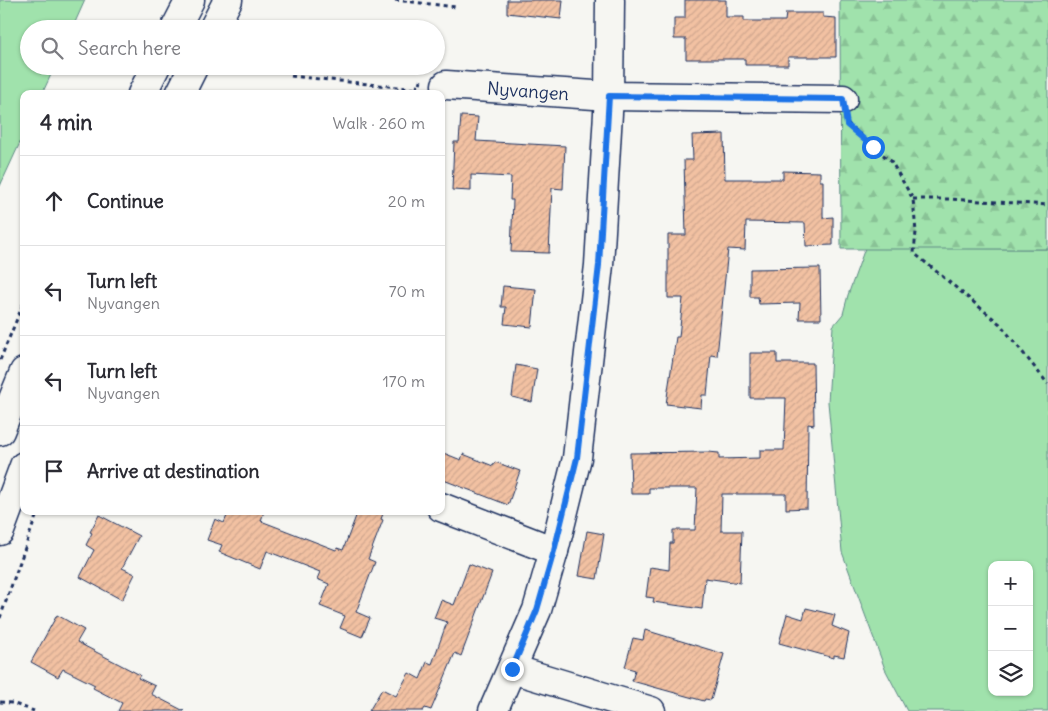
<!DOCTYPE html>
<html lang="en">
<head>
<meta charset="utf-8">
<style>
	body { margin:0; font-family:Delius,sans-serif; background:#f7f7f7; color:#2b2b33 }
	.controls { position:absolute; right:15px; bottom:15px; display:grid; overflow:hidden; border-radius:10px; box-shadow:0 1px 4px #0004 }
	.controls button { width:45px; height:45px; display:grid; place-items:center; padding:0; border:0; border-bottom:1px solid #e1e1e2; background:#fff; color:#2b2b33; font:25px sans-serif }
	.stop { position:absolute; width:15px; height:15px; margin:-11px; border:4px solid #1a73e8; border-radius:50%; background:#fff }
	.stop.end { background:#1a73e8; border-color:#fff; box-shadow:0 1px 5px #0008 }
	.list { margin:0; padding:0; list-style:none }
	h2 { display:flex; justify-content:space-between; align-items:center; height:65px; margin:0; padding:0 20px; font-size:21px }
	h2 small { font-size:16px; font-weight:400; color:#7c7c81 }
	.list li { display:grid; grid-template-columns:32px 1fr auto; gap:15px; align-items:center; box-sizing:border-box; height:90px; padding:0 20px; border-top:1px solid #e1e1e2 }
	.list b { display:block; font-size:19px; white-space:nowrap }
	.list p { margin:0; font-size:16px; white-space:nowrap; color:#7c7c81 }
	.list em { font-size:16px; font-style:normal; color:#7c7c81 }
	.icon { flex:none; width:28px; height:28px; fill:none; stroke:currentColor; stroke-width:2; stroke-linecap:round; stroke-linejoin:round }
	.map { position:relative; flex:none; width:1048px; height:711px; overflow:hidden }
	.search { position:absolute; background:#fff; box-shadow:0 1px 4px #0004; left:20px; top:20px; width:425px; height:55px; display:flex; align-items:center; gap:12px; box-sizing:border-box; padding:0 18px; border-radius:28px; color:#7c7c81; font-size:19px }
	.panel { position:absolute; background:#fff; box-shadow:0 1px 4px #0004; left:20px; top:90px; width:425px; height:425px; border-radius:10px }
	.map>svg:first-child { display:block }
	.grass { fill:#a0e2ac; stroke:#5e8885; fill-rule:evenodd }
	.forest { fill:url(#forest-firs); stroke:#5e8885 }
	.building { fill:url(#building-hatch); stroke:#1b2f5e }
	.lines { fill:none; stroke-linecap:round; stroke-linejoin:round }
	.street-casing { stroke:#1b2f5e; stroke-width:31 }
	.secondary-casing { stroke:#1b2f5e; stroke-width:31 }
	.path { stroke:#1b2f5e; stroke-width:3; stroke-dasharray:4 4; stroke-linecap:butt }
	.street { stroke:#f6f6f2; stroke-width:28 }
	.secondary { stroke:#f6f6f2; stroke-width:28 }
	.route { stroke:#1a73e8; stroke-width:6 }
	.labels { text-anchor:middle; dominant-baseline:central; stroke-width:4; stroke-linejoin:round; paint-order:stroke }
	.street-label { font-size:18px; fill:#1b2f5e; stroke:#f6f6f2 }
</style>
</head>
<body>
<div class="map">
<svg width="1048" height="711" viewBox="0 0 1048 711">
	<defs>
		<pattern id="forest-firs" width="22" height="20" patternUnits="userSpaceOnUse" patternTransform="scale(1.25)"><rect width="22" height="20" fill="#a0e2ac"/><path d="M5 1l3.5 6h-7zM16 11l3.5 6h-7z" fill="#89c296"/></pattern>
		<pattern id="building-hatch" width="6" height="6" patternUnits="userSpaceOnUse" patternTransform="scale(1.25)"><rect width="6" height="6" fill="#f2c1a2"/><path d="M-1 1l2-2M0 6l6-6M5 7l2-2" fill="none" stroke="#cfa68e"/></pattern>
	</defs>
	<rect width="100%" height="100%" fill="#f6f6f2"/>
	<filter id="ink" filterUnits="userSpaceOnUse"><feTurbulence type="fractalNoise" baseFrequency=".02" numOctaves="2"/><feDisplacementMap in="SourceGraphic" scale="10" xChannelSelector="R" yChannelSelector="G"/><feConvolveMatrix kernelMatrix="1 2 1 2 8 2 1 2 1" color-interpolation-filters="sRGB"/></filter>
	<g filter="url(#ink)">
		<g class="grass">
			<path d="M 0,0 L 85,0 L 72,29 L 29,29 L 29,66 L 55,66 L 42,94 L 24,94 L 24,134 L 0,186 Z"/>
			<path d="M 865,248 L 1048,249 L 1048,711 L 907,711 L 885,669 L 842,552 L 828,402 L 833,326 L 843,314 L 848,295 ZM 992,565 L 1029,565 L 1029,692 L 992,692 Z"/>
		</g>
		<path class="forest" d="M 840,0 L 1048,0 L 1048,249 L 841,249 Z"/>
		<g class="building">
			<path d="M 507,0 L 563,0 L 561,19 L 507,13 Z"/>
			<path d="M 685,0 L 726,0 L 726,17 L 744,17 L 744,21 L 785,21 L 786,13 L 823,13 L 823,17 L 836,18 L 836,57 L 788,57 L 788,65 L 745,65 L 745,59 L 686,59 L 686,39 L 674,39 L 674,18 L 685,18 Z"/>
			<path d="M 461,116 L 478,117 L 476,141 L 565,146 L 563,189 L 552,188 L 549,253 L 511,252 L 513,200 L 510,200 L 511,177 L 471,175 L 471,191 L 452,190 L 454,142 L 459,142 Z"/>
			<path d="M 724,134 L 725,179 L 783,179 L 783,171 L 820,172 L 820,181 L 823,181 L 823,218 L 833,217 L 833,245 L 806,246 L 805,223 L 746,222 L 745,250 L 728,249 L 717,356 L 711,355 L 707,395 L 702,395 L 701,408 L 666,404 L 676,337 L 679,337 L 683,298 L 668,298 L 668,235 L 686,235 L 684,160 L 693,160 L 692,135 Z"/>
			<path d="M 820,268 L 821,319 L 799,319 L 800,303 L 759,304 L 758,297 L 750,297 L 750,269 Z"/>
			<path d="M 503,286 L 536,289 L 532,327 L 504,324 L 506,307 L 501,307 Z"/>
			<path d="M 750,353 L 777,353 L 777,363 L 813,363 L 814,425 L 808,424 L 807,508 L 786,509 L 786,494 L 722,494 L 721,531 L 742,531 L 740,583 L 705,578 L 702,609 L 653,602 L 654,598 L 646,597 L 650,567 L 669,570 L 670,543 L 673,543 L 673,530 L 695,530 L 697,488 L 649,488 L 649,494 L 631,494 L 630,453 L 708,452 L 719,453 L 719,459 L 760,458 L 760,450 L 784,450 L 786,398 L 750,398 Z"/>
			<path d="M 516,365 L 537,369 L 532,402 L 512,397 Z"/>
			<path d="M 441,452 L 461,460 L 463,454 L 493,466 L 495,462 L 520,471 L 508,505 L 441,479 Z"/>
			<path d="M 229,511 L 264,511 L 261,521 L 336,550 L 337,548 L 343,550 L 358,511 L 384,511 L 381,519 L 383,520 L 368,559 L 375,562 L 356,612 L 370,618 L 362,637 L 340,628 L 345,616 L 320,606 L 329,584 L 317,579 L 320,572 L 267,551 L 260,569 L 219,552 L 222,545 L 207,540 L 215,519 L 224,523 Z"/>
			<path d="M 99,515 L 139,536 L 122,568 L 135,574 L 122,600 L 80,577 L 94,550 L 86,545 L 92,533 L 90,532 Z"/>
			<path d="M 587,531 L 604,534 L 597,579 L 579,576 Z"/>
			<path d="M 469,564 L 492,573 L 461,656 L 455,653 L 431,710 L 425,708 L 423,711 L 369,711 L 382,689 L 396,696 L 409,673 L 420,679 L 427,662 L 432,664 L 447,622 L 434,618 L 441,600 L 454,605 Z"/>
			<path d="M 806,608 L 835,615 L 832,626 L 849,633 L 844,657 L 834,655 L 834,658 L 779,643 L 787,614 L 803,619 Z"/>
			<path d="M 57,615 L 84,630 L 77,642 L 140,675 L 138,678 L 155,686 L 151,694 L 184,711 L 118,711 L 122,703 L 93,688 L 95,685 L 63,669 L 58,677 L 31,662 Z"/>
			<path d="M 645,630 L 724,654 L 711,700 L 705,699 L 704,701 L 632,681 L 635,670 L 625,667 L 633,638 L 643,640 Z"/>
		</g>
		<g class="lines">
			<g class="street-casing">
				<g id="street">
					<path d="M 446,85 L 609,96 L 843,99"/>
					<path d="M 441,507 L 554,551"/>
					<path d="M 512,669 L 651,711"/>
					<path d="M 493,711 L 537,610 L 554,551 L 577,458 L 599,265 L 609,96 L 610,0"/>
				</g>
			</g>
			<g class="secondary-casing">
				<g id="secondary">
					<path d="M 175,29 L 190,0"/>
					<path d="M 213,29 L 228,0"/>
					<path d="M 142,94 L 156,66"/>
					<path d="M 180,94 L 194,66"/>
					<path d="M 0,431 L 24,372"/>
					<path d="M 0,531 L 24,466"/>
				</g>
			</g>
			<g class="path">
				<path d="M 395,0 L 456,7"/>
				<path d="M 291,76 L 417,89 L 418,81 L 422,82"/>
				<path d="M 847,123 L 873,147 L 891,161 L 913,199 L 916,232 L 914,253 L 1000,324 L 1048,384"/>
				<path d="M 913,199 L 949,199 L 1048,205"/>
				<path d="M 0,360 L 24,302"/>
				<path d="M 0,618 L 38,511"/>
				<path d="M 0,702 L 12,703 L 34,711"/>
			</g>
			<use href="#street" class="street"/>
			<use href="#secondary" class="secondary"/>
		</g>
	</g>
	<g class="lines" filter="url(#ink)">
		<path class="route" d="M 512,669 L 537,610 L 554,551 L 577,458 L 599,265 L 609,96 L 843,99 L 847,125 L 873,147"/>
	</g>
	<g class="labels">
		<g class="street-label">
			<text transform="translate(528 91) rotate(4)">Nyvangen</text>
		</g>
	</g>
</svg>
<div class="controls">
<button>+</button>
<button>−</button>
<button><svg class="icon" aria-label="layers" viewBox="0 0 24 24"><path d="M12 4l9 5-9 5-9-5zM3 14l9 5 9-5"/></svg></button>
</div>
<div class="stop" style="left:873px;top:147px"></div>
<div class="stop end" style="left:512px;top:669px"></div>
<div class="search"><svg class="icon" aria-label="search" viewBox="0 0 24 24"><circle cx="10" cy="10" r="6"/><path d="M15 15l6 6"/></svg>Search here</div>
<section class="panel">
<h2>4 min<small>Walk · 260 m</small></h2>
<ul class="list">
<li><svg class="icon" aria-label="ahead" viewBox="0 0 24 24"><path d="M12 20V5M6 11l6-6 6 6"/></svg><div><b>Continue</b></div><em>20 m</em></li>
<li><svg class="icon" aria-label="left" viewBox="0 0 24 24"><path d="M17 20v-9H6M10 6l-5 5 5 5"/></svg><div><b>Turn left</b><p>Nyvangen</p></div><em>70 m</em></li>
<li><svg class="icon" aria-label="left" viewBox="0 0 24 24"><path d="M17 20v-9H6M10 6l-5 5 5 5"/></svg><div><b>Turn left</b><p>Nyvangen</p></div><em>170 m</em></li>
<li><svg class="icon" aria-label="arrive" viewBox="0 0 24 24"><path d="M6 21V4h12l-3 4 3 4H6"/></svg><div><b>Arrive at destination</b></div></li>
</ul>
</section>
</div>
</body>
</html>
